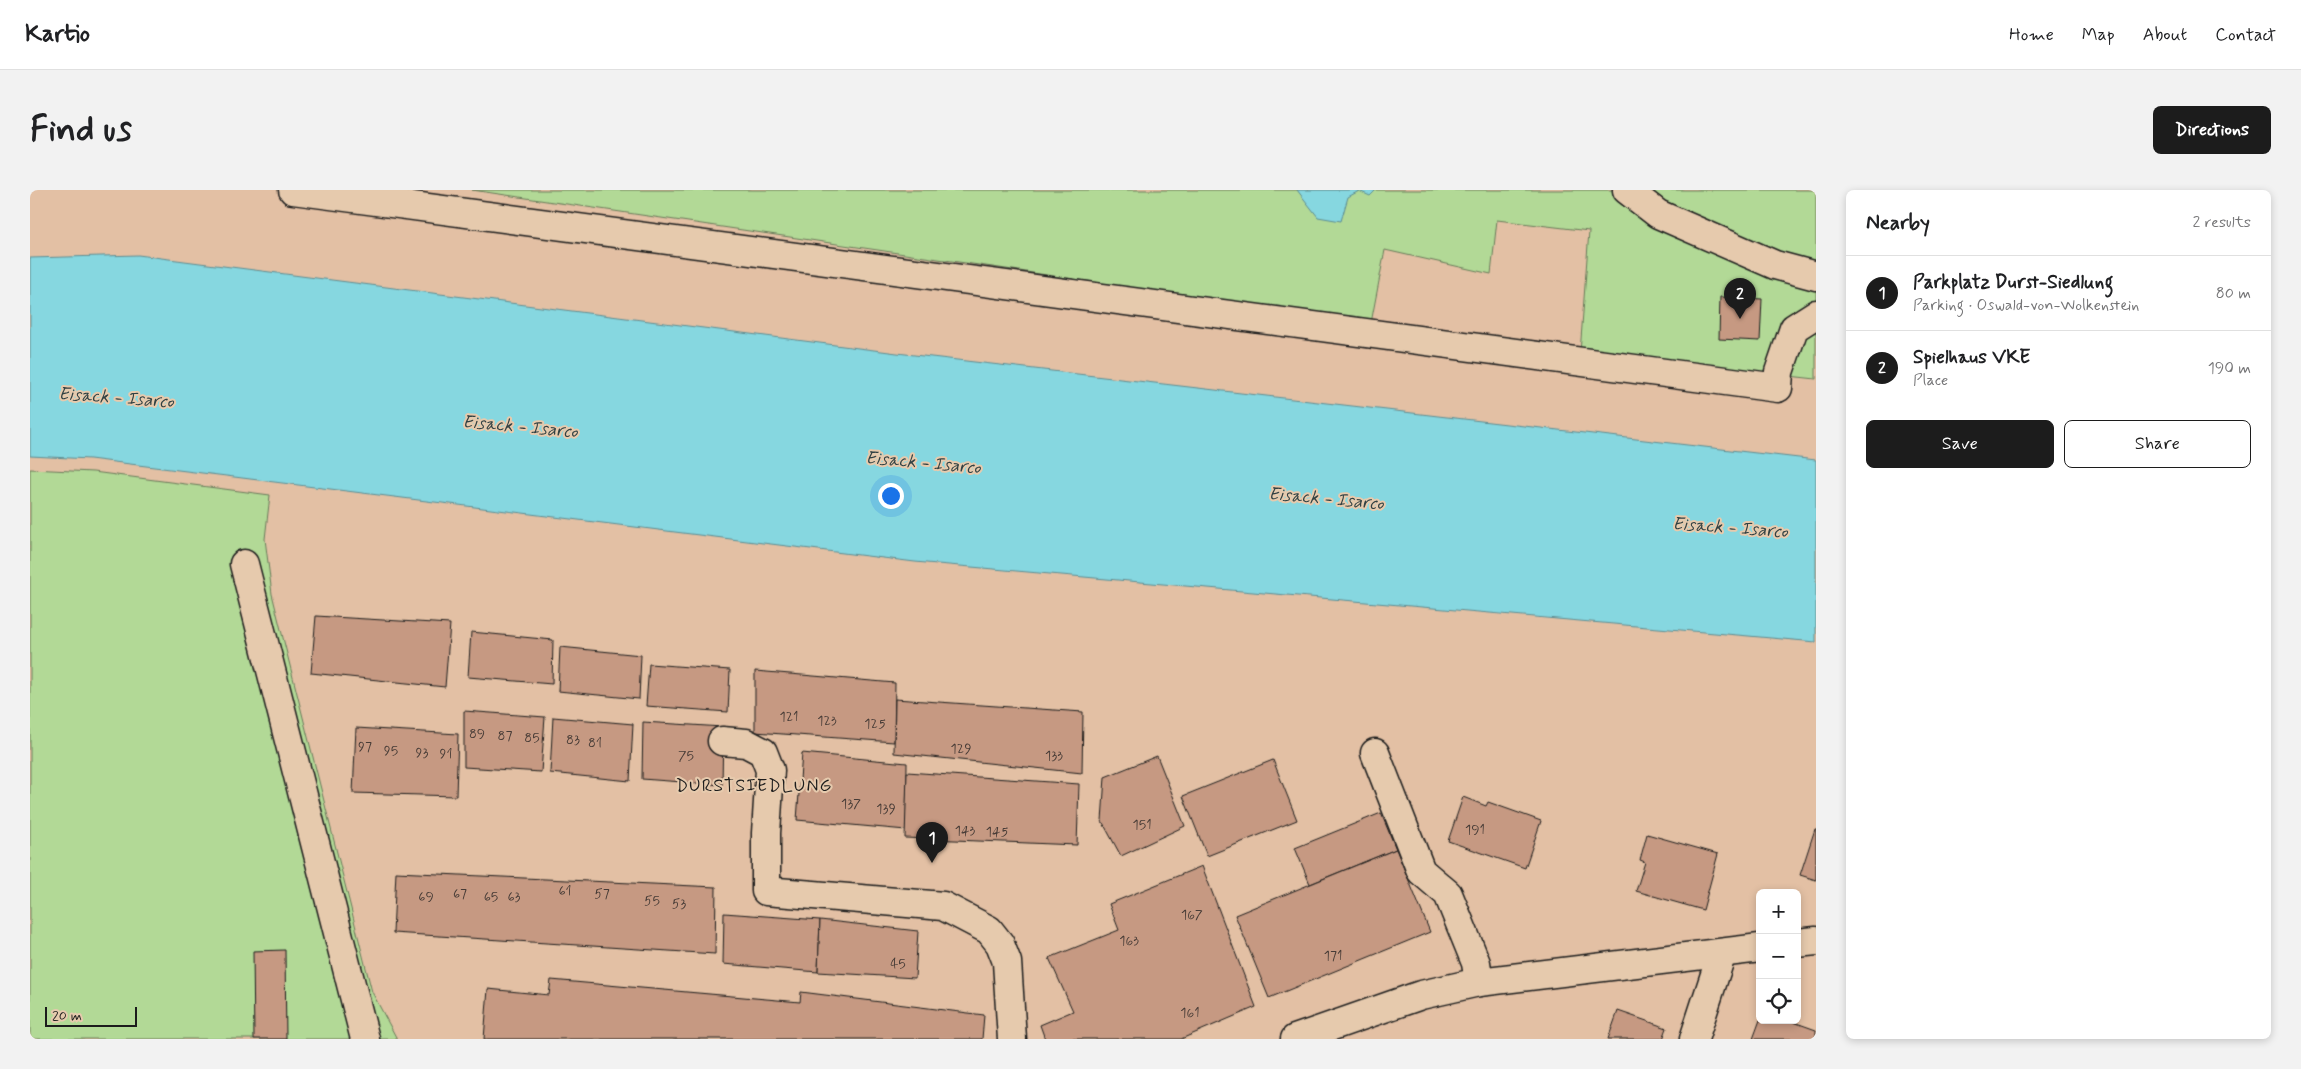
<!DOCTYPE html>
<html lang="en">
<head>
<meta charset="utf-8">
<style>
	body { margin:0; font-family:Mynerve,sans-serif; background:#f2f2f2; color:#202124 }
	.controls { position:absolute; right:15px; bottom:15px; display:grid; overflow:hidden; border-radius:8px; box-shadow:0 2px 8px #0003 }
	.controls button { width:45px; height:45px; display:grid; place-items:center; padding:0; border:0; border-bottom:1px solid #e0e0e0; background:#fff; color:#202124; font:25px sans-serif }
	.scale { position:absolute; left:15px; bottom:12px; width:92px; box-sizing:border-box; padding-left:5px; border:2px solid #1c1c1c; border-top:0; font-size:14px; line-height:18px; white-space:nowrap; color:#1c1c1c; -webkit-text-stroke:4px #e6caad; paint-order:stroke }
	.you { position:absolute; left:860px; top:305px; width:18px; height:18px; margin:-12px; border:4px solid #fff; border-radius:50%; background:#1a73e8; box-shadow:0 0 0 8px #1a73e833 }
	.badge { display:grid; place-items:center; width:32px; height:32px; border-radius:50%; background:#1c1c1c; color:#fff; font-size:16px; font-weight:700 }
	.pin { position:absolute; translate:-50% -41px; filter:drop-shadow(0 1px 2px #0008) }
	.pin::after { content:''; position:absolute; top:26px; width:18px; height:15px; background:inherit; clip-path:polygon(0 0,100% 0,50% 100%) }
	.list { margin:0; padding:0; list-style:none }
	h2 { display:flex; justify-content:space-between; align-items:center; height:65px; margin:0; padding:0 20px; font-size:21px }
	h2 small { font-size:16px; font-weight:400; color:#757577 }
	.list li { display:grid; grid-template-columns:32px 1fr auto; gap:15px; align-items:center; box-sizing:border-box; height:75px; padding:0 20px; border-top:1px solid #e0e0e0 }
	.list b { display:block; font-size:19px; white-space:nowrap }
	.list p { margin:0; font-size:16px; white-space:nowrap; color:#757577 }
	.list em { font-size:16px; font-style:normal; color:#757577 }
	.actions { display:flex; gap:10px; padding:15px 20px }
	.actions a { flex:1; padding:11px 0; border:1px solid #1c1c1c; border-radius:8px; text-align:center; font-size:18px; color:#1c1c1c }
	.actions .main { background:#1c1c1c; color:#fff }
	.icon { flex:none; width:28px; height:28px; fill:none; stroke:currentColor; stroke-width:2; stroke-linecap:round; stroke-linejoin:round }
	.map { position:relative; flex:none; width:1786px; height:849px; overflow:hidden; border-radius:8px }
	header { display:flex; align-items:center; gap:30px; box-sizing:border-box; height:70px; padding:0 25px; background:#fff; border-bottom:1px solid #e0e0e0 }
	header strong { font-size:24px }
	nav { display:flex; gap:28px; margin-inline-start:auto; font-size:18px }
	.intro { display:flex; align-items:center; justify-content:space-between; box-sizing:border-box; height:120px; padding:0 30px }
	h1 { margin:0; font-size:35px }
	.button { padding:12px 22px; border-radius:8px; background:#1c1c1c; color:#fff; font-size:18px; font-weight:700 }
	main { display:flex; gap:30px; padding:0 30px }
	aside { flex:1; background:#fff; border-radius:8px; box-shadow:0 2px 8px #0003 }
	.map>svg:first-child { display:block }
	.green { fill:#b2d996; stroke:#677a59 }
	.water { fill:#86d7e0; stroke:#5c8c92 }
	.building { fill:#c69982; stroke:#1c1c1c }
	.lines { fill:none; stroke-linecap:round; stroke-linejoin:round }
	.minor-casing { stroke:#1c1c1c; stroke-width:31 }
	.minor { stroke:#e6caad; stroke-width:28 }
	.labels { text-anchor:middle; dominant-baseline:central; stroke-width:4; stroke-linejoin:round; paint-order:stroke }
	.number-label { font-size:14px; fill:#463b36 }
	.water-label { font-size:18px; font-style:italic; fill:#314143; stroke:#e6caad }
	.neighbourhood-label { font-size:18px; letter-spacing:1px; fill:#1c1c1c; stroke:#e6caad }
</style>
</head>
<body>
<header>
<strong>Kartio</strong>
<nav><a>Home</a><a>Map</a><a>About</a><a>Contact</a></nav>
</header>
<div class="intro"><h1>Find us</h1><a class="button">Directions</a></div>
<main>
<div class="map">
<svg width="1786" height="849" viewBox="0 0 1786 849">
	<rect width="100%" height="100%" fill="#e3c0a4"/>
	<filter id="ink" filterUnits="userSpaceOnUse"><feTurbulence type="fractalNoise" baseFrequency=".02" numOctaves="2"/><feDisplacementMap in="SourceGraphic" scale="10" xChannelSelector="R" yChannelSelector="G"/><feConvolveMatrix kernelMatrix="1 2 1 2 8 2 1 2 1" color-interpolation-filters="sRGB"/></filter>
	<g filter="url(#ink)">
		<g class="green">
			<path d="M 442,0 L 1786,0 L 1786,189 L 1550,163 L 1559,41 L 1467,30 L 1461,84 L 1355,60 L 1341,133 Z"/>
			<path d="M 0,279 L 63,282 L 240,305 L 235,349 L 242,404 L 342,802 L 367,849 L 0,849 Z"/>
		</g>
		<g class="water">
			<path d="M 1267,0 L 1346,0 L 1340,6 L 1329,1 L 1318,7 L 1311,31 L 1288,27 Z"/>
			<path d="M 108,65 L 867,163 L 1786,270 L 1786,452 L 885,372 L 60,269 L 0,266 L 0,68 Z"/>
		</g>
		<g class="building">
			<path d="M 1690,107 L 1732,109 L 1730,151 L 1689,149 Z"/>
			<path d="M 286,426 L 420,434 L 415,497 L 281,483 Z"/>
			<path d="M 441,442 L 523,450 L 522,494 L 438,487 Z"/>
			<path d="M 530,457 L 611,465 L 609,509 L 528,501 Z"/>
			<path d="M 619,474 L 700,480 L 698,522 L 616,516 Z"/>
			<path d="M 725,481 L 865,493 L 864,552 L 725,542 Z"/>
			<path d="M 865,509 L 1053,522 L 1052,583 L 864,563 Z"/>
			<path d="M 434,521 L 515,527 L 511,582 L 434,577 Z"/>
			<path d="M 523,527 L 603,534 L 600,591 L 520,583 Z"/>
			<path d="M 613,532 L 693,537 L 692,595 L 612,589 Z"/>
			<path d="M 326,538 L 428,544 L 426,606 L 323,603 Z"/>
			<path d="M 772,563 L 877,573 L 876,640 L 767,630 Z"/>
			<path d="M 1127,566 L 1155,636 L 1091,666 L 1072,631 L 1075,587 Z"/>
			<path d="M 1243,570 L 1267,630 L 1177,666 L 1153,606 Z"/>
			<path d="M 877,582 L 1049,594 L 1047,655 L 875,648 Z"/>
			<path d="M 1433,607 L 1456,616 L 1458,612 L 1511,631 L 1495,678 L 1418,651 Z"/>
			<path d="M 1351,623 L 1366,659 L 1280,694 L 1265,658 Z"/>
			<path d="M 1785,639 L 1786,639 L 1786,690 L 1770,685 Z"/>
			<path d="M 1617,644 L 1688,664 L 1673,720 L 1606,701 L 1615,672 L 1610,670 Z"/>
			<path d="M 1366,659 L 1400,742 L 1239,808 L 1205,725 Z"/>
			<path d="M 1172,676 L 1226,817 L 1151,849 L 1015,849 L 1010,835 L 1043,821 L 1019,768 L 1089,740 L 1079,714 Z"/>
			<path d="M 366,682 L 686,697 L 685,764 L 363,743 Z"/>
			<path d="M 694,723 L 790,730 L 788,782 L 693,774 Z"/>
			<path d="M 790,730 L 888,741 L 885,788 L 788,782 Z"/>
			<path d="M 255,760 L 256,849 L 224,849 L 223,761 Z"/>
			<path d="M 521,790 L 770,812 L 771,802 L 954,825 L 952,849 L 454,849 L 458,799 L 519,805 Z"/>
			<path d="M 1588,821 L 1637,838 L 1633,849 L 1578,849 Z"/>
			<path d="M 1730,830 L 1758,830 L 1786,840 L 1786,849 L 1723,849 Z"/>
		</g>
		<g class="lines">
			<g class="minor-casing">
				<g id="minor">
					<path d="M 263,0 L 1748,198 L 1749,182 L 1764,138 L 1786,124"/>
					<path d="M 1597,0 L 1628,24 L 1745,75 L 1786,86"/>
					<path d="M 214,374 L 335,849"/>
					<path d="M 692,551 L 716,553 L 733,562 L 740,580 L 736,643 L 736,701 L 913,716 L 959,740 L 970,754 L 977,772 L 982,849"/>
					<path d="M 1345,563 L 1391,681 L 1418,704 L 1446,773 L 1449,792"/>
					<path d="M 1767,753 L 1786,751"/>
					<path d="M 1265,849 L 1391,805 L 1449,792 L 1730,758"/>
					<path d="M 1664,849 L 1692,763"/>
				</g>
			</g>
			<use href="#minor" class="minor"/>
		</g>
	</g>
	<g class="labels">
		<g class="number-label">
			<text x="759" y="527">121</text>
			<text x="797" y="531">123</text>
			<text x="845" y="534">125</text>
			<text x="447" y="544">89</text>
			<text x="475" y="546">87</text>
			<text x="502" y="548">85</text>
			<text x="543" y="550">83</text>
			<text x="565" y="553">81</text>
			<text x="335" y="557">97</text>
			<text x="931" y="559">129</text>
			<text x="361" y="561">95</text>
			<text x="392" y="563">93</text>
			<text x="416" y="564">91</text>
			<text x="656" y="566">75</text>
			<text x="1024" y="566">133</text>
			<text x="821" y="614">137</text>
			<text x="856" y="619">139</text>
			<text x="1112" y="635">151</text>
			<text x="1445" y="640">191</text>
			<text x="935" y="641">143</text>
			<text x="967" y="642">145</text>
			<text x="535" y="701">61</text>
			<text x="430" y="704">67</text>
			<text x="572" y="704">57</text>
			<text x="396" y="707">69</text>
			<text x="461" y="707">65</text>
			<text x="484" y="707">63</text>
			<text x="622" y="711">55</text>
			<text x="649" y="714">53</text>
			<text x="1162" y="725">167</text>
			<text x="1099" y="751">163</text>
			<text x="1303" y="766">171</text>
			<text x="868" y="774">45</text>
			<text x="1160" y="823">161</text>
		</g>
		<g class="water-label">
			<text transform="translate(86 208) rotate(4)">Eisack - Isarco</text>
			<text transform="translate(490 237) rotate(5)">Eisack - Isarco</text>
			<text transform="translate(893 273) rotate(5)">Eisack - Isarco</text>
			<text transform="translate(1296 309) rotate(5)">Eisack - Isarco</text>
			<text transform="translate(1700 338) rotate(4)">Eisack - Isarco</text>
		</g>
		<g class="neighbourhood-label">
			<text x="724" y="596">DURSTSIEDLUNG</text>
		</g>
	</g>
</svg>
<div class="controls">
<button>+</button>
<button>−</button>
<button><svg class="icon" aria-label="locate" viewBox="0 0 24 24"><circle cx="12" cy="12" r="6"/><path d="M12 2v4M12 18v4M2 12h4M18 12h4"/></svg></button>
</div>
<div class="scale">20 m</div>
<div class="you"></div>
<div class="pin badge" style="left:902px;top:673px">1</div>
<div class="pin badge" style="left:1710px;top:129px">2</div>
</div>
<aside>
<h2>Nearby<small>2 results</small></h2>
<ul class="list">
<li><span class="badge">1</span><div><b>Parkplatz Durst-Siedlung</b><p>Parking · Oswald-von-Wolkenstein</p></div><em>80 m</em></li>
<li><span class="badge">2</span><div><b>Spielhaus VKE</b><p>Place</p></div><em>190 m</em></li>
</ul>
<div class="actions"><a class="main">Save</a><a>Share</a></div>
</aside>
</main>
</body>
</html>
